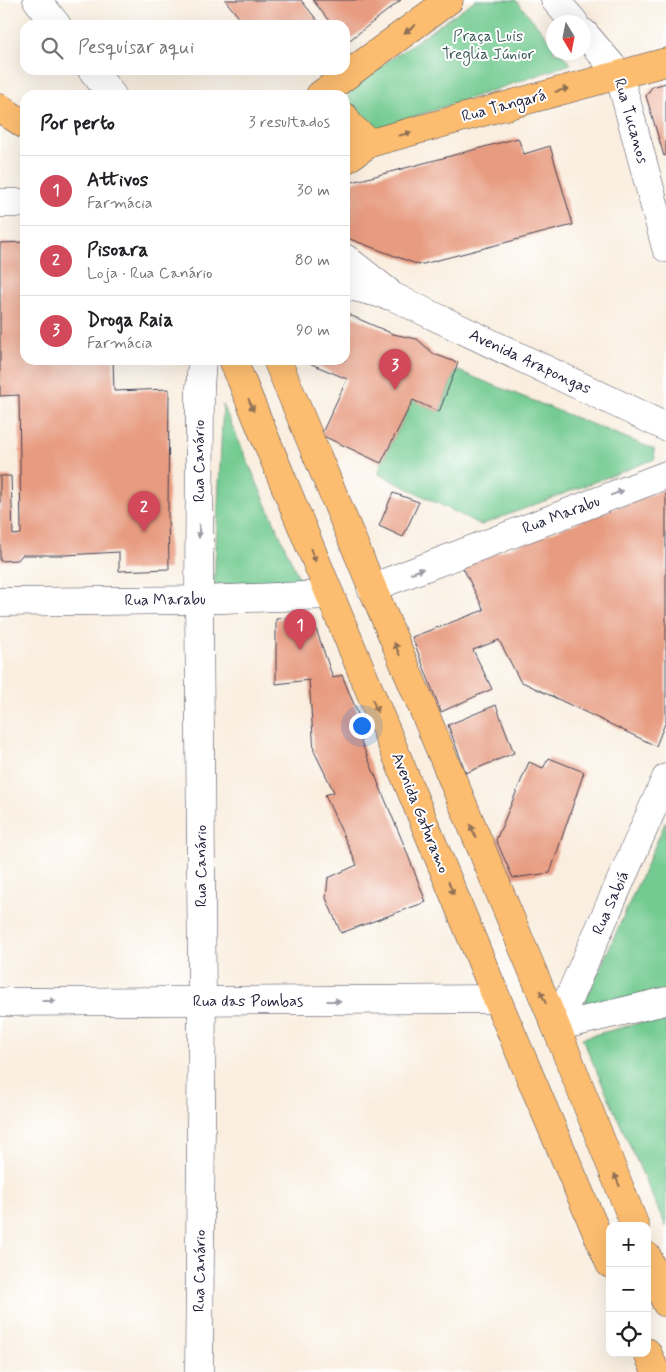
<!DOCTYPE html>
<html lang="pt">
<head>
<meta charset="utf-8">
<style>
	body { margin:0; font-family:Mynerve,sans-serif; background:#f2f2f2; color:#202124 }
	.controls { position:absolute; right:15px; bottom:15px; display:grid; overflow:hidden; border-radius:10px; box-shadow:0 5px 20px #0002 }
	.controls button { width:45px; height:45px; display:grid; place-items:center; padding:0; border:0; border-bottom:1px solid #e0e0e0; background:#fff; color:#202124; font:25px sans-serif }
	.compass { position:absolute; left:546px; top:15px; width:45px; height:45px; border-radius:50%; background:#fff; box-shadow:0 5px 20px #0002; rotate:170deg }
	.you { position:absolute; left:361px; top:725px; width:18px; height:18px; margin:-12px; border:4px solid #fff; border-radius:50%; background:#1a73e8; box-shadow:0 0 0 8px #1a73e833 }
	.badge { display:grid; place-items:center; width:32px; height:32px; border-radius:50%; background:#d1495b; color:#fff; font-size:16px; font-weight:700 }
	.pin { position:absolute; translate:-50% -41px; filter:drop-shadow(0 1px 2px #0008) }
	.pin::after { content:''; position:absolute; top:26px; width:18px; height:15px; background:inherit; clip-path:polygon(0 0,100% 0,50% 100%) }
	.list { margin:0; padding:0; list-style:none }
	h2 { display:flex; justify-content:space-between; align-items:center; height:65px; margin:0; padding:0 20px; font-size:21px }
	h2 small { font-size:16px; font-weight:400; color:#757577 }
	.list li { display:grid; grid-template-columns:32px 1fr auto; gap:15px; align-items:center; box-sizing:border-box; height:70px; padding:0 20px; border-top:1px solid #e0e0e0 }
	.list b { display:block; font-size:19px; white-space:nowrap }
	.list p { margin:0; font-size:16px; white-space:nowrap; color:#757577 }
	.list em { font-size:16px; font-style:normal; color:#757577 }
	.icon { flex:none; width:28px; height:28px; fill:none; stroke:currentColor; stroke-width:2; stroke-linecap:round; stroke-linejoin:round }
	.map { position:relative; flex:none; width:666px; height:1372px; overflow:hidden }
	.search { position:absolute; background:#fff; box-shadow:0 5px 20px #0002; left:20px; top:20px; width:330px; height:55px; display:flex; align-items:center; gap:12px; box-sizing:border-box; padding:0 18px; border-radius:15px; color:#757577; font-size:19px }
	.panel { position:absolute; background:#fff; box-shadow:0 5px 20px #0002; left:20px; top:90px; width:330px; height:275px; border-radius:15px }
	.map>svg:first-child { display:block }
	.green { fill:#73cb91; stroke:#4a7666 }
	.building { fill:#e79b80 }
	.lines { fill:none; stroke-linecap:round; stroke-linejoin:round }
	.minor-casing { stroke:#424154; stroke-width:29 }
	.major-casing { stroke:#424154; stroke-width:29 }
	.minor { stroke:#fff; stroke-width:28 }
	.major { stroke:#fcbd6f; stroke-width:28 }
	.oneway { fill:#8f7055 }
	.oneway2 { fill:#9c9ca7 }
	.labels { text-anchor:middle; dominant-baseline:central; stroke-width:4; stroke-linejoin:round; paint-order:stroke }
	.park-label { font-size:16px; fill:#3e5d59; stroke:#fff }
	.street-label { font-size:16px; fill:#22223b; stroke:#fff }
</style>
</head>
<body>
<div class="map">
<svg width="666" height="1372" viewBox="0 0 666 1372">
	<rect width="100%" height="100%" fill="#fff"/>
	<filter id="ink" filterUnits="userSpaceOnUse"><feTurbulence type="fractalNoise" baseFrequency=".02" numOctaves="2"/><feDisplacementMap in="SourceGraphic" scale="10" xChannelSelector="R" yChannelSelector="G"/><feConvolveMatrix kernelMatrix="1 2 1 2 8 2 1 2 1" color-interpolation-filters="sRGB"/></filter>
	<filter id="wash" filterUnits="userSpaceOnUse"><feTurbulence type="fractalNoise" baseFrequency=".0096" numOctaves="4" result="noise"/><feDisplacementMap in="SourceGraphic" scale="20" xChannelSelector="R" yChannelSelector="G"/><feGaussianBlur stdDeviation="1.12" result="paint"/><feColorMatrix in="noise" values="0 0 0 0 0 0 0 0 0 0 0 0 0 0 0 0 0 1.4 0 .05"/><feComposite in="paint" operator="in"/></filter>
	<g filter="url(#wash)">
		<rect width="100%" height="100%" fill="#f9eedf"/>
		<g class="green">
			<path d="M 475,0 L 516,0 L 553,44 L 554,52 L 561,53 L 571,64 L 372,131 L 352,110 L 347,90 Z"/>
			<path d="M 456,370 L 654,449 L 655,459 L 481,525 L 379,474 L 381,463 L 413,400 L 439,412 Z"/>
			<path d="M 223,405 L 300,581 L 214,585 Z"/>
			<path d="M 666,821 L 666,990 L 581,1011 Z"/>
			<path d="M 666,1016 L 666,1227 L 582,1038 Z"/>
		</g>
		<g id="blocks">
			<g class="building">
				<path d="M 225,0 L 301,0 L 321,25 L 245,25 Z"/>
				<path d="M 313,0 L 401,0 L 346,43 L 345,25 L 332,25 Z"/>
				<path d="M 666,83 L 666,155 L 664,156 L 646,96 L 652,87 Z"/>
				<path d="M 518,138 L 524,154 L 550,146 L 573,225 L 419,265 L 347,238 L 345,223 L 345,184 Z"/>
				<path d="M 25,242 L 25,360 L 113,360 L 114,391 L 169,389 L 168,512 L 169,569 L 119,571 L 119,552 L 66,555 L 22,555 L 18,560 L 0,561 L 0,476 L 11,476 L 13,535 L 21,534 L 19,395 L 0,396 L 0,243 Z"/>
				<path d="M 345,313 L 393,334 L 417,339 L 434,354 L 458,363 L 439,412 L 413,400 L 381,463 L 321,435 L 347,379 L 302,360 L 345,360 Z"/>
				<path d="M 666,489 L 666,721 L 656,746 L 520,681 L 499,640 L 473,650 L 492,689 L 441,712 L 412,637 L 484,610 L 462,566 Z"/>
				<path d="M 393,493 L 419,502 L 403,537 L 379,526 Z"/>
				<path d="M 305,616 L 314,623 L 333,678 L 342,675 L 364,729 L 357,732 L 404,845 L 426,902 L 341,933 L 326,898 L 328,878 L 357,865 L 325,795 L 334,792 L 314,751 L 309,680 L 276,684 L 276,619 Z"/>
				<path d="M 496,705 L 514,753 L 466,773 L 448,725 Z"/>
				<path d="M 549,758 L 584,772 L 550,873 L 513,878 L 496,840 L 529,762 L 543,768 Z"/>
			</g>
		</g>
	</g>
	<g filter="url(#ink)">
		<use href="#blocks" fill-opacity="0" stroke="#424154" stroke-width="1"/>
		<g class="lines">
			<g class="minor-casing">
				<g id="minor">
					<path d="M 37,0 L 57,25"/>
					<path d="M 555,0 L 574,22"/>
					<path d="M 584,33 L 619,74 L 666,248"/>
					<path d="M 92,70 L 112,95"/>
					<path d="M 0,203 L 25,203"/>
					<path d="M 345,258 L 387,291"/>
					<path d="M 345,285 L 394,297 L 666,427"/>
					<path d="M 371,588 L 666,475"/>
					<path d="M 0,602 L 199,600 L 330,595"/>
					<path d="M 0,1002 L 497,999"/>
					<path d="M 556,1027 L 666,778"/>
					<path d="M 556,1027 L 666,1001"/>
					<path d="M 199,1372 L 202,1001 L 199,600 L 200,388 L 202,360"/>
				</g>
			</g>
			<g class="major-casing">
				<g id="major">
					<path d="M 320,95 L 449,0"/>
					<path d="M 0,108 L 25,125"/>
					<path d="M 345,117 L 349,125 L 370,143"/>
					<path d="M 345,160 L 370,143 L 666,62"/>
					<path d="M 233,360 L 497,999 L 610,1264"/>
					<path d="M 277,360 L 556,1027 L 635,1226"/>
					<path d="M 647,1256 L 666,1303"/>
					<path d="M 647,1352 L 656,1372"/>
				</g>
			</g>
			<use href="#minor" class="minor"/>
			<use href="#major" class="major"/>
		</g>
		<defs><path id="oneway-solid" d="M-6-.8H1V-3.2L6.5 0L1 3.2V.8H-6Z" transform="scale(1.25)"/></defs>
		<g class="oneway">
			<use href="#oneway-solid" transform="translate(410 29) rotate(144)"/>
			<use href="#oneway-solid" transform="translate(562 90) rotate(-15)"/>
			<use href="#oneway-solid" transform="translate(405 134) rotate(-15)"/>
			<use href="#oneway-solid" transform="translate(251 405) rotate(68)"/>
			<use href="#oneway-solid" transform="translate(313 555) rotate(68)"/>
			<use href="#oneway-solid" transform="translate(397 649) rotate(-113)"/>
			<use href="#oneway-solid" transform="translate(375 706) rotate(68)"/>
			<use href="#oneway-solid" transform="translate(473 831) rotate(-113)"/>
			<use href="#oneway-solid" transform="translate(451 888) rotate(68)"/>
			<use href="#oneway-solid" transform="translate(543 997) rotate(-113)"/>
			<use href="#oneway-solid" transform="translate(617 1180) rotate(-112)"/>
		</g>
		<g class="oneway2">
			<use href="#oneway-solid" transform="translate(617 493) rotate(-21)"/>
			<use href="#oneway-solid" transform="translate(199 531) rotate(90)"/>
			<use href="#oneway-solid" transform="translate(417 571) rotate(-21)"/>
			<use href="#oneway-solid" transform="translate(49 1001)"/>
			<use href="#oneway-solid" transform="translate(334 1001)"/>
		</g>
	</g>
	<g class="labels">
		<g class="park-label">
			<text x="488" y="36">Praça Luis<tspan x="488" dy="18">Treglia Júnior</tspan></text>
		</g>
		<g class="street-label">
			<text transform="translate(504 106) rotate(-15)">Rua Tangará</text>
			<text transform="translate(631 121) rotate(74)">Rua Tucanos</text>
			<text transform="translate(530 362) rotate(25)">Avenida Arapongas</text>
			<text transform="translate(199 461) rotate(-90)">Rua Canário</text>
			<text transform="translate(561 515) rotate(-21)">Rua Marabu</text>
			<text transform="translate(165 600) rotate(-1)">Rua Marabu</text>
			<text transform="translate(420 813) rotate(68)">Avenida Gaturamo</text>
			<text transform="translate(201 866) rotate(-90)">Rua Canário</text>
			<text transform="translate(611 903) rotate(-66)">Rua Sabiá</text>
			<text x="248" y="1001">Rua das Pombas</text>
			<text transform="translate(200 1271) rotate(-89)">Rua Canário</text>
		</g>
	</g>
</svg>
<div class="controls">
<button>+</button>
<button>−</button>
<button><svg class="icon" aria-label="locate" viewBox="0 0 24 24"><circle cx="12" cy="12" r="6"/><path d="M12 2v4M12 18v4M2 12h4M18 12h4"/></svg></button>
</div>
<svg class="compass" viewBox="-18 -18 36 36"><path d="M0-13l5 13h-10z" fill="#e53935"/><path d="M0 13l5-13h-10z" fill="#757577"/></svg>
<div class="you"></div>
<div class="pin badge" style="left:300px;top:650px">1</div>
<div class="pin badge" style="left:144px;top:532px">2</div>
<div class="pin badge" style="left:395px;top:390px">3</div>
<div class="search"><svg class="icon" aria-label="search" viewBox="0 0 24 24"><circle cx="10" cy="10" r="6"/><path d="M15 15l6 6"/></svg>Pesquisar aqui</div>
<section class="panel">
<h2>Por perto<small>3 resultados</small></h2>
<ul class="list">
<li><span class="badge">1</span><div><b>Attivos</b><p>Farmácia</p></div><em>30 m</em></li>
<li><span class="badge">2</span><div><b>Pisoara</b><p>Loja · Rua Canário</p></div><em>80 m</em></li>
<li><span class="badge">3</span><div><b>Droga Raia</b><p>Farmácia</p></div><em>90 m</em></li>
</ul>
</section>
</div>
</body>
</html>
